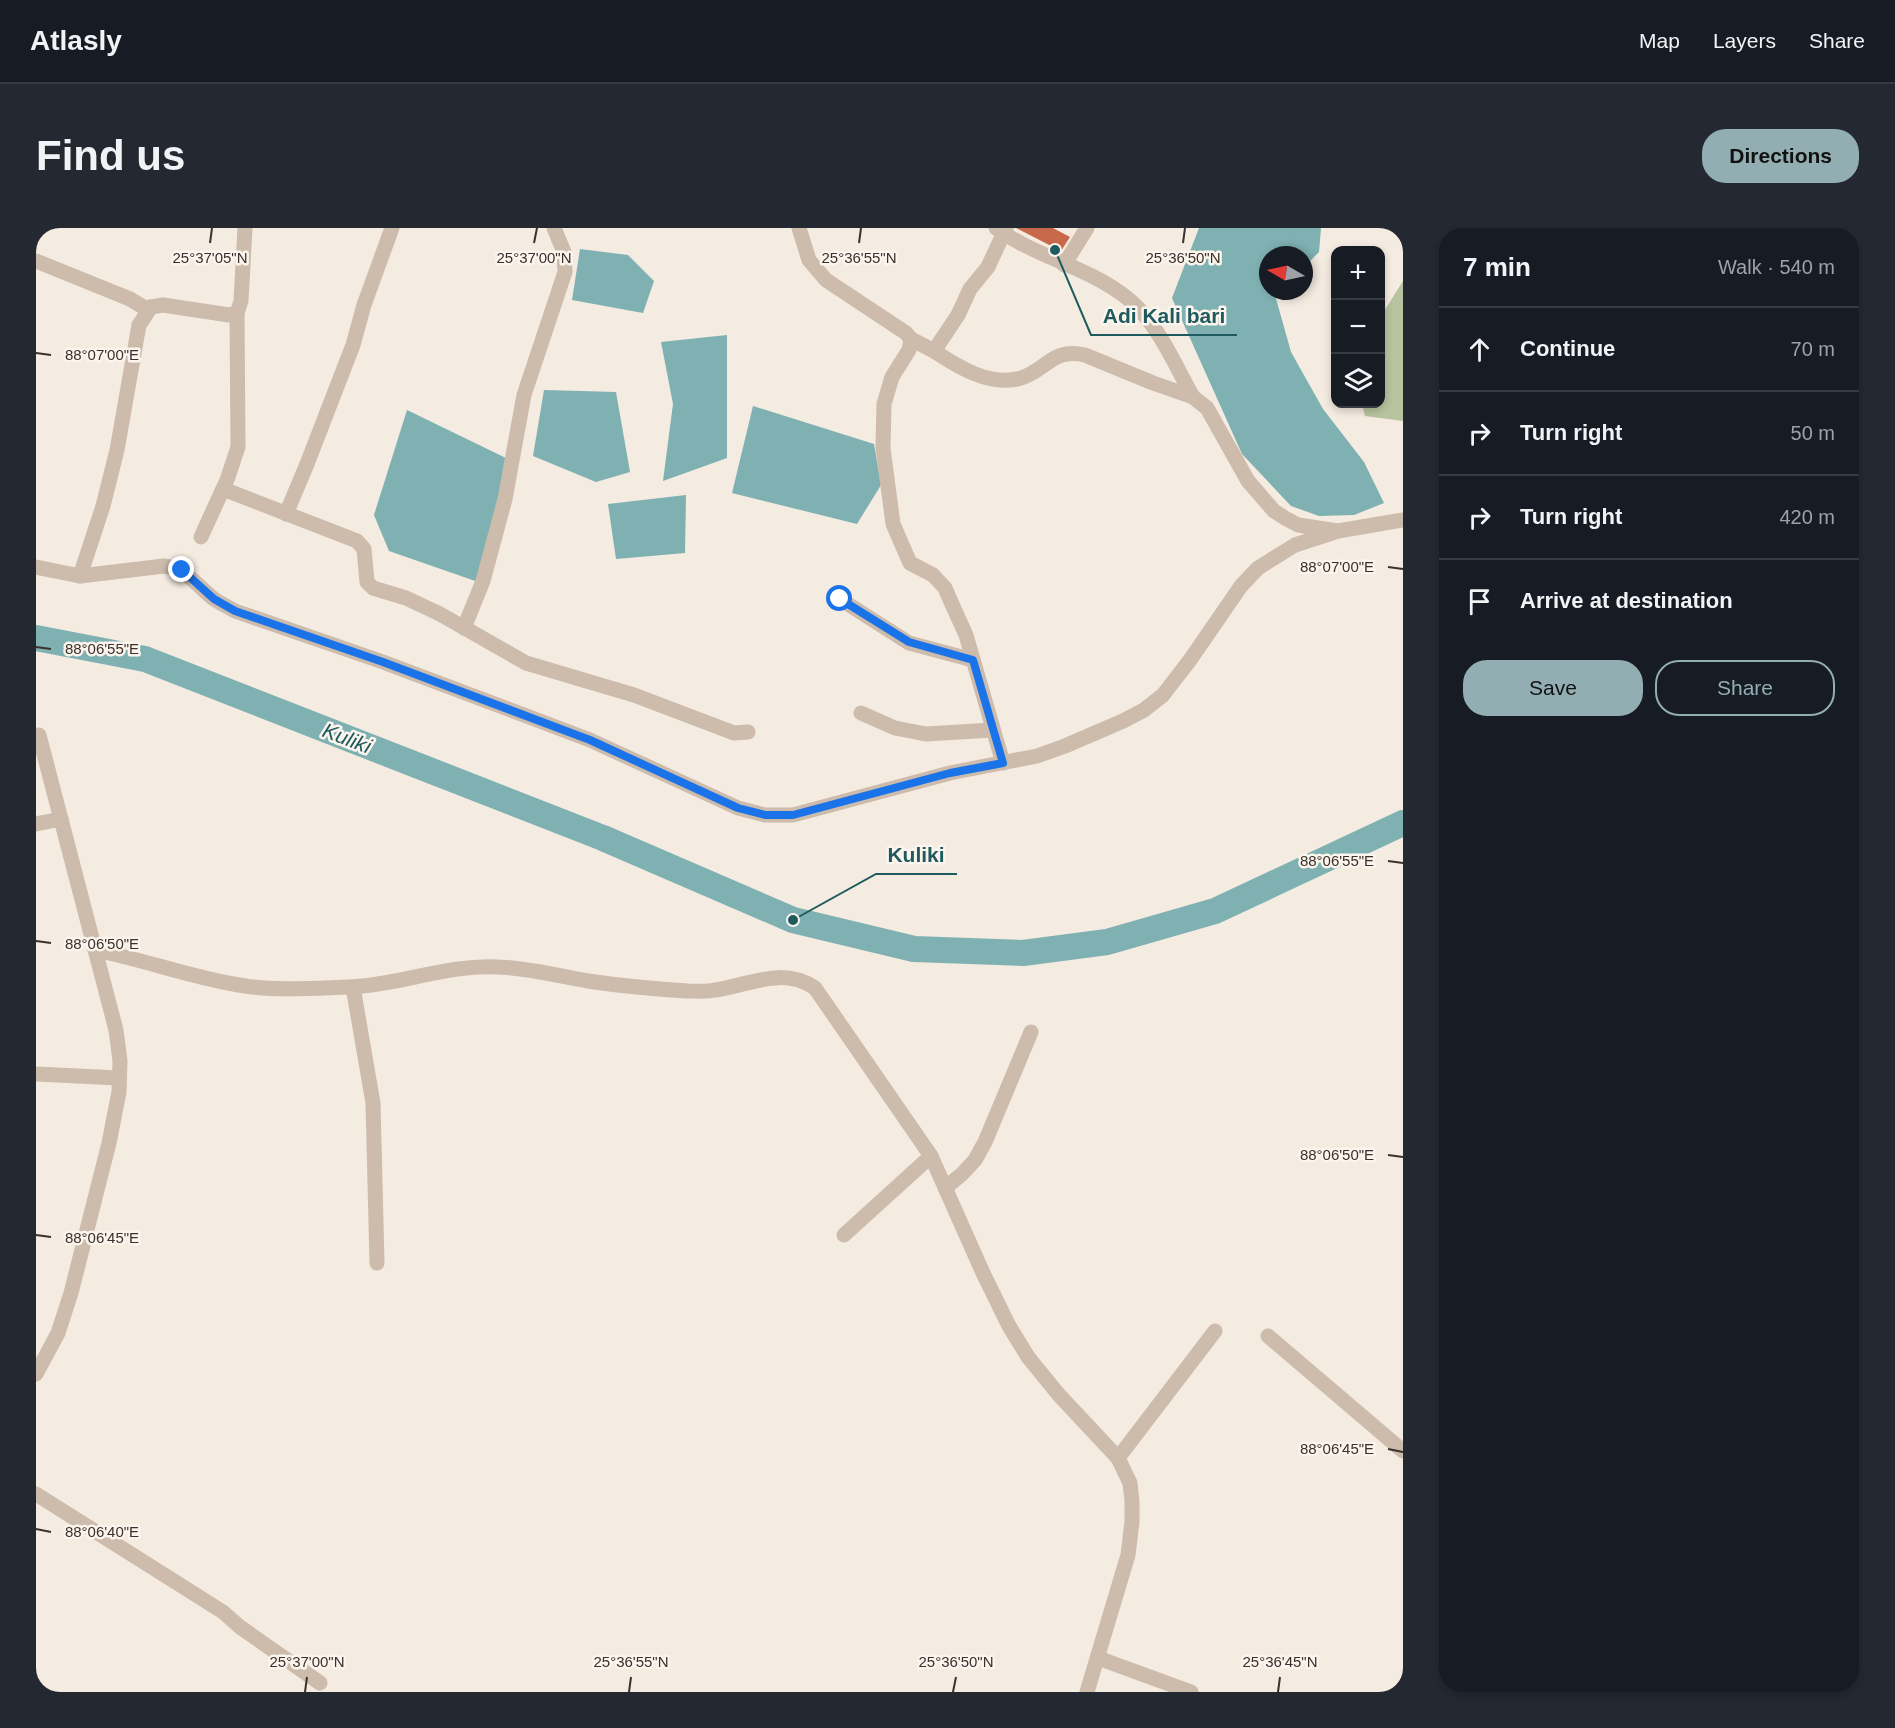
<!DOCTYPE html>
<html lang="en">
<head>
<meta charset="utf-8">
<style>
	body { margin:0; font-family:Arial,sans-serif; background:#242831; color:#f1f3f6 }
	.controls { position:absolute; right:18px; top:18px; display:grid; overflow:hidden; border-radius:12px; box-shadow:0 3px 9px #0003 }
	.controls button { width:54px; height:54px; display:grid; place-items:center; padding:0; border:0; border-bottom:2px solid #363941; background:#171b24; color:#f1f3f6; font:30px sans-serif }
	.compass { position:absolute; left:1223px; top:18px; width:54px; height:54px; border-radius:50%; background:#171b24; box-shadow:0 3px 9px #0003; rotate:279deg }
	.stop { position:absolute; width:18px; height:18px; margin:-14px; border:4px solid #1a73e8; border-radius:50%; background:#fff }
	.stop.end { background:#1a73e8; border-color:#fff; box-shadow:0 2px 6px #0008 }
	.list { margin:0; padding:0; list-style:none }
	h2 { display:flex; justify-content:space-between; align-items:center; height:78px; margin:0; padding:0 24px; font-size:26px }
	h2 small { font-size:20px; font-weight:400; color:#9ea1a6 }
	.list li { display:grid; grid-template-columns:39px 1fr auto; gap:18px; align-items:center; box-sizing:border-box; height:84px; padding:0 24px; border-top:2px solid #363941 }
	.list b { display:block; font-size:22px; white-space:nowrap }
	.list em { font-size:20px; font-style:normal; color:#9ea1a6 }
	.actions { display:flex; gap:12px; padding:18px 24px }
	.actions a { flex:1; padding:14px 0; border:2px solid #92aeb2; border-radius:24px; text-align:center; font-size:21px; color:#92aeb2 }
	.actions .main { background:#92aeb2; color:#111 }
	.icon { flex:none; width:33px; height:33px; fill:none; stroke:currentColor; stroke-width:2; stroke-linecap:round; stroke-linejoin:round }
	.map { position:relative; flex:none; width:1367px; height:1464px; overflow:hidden; border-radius:24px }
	header { display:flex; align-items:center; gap:36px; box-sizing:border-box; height:84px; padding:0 30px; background:#171b24; border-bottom:2px solid #363941 }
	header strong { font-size:28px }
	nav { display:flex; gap:33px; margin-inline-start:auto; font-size:21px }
	.intro { display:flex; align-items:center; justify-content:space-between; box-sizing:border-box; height:144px; padding:0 36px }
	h1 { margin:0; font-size:42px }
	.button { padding:15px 27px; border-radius:24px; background:#92aeb2; color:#111; font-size:21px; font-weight:700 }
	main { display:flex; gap:36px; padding:0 36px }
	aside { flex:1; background:#171b24; border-radius:24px; box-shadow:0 3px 9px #0003 }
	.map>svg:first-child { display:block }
	.green { fill:#b8c4a0 }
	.water { fill:#7fb0b2 }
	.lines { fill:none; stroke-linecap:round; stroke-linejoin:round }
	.river { stroke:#7fb0b2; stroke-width:26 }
	.building { fill:#c8694b }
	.minor { stroke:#cdbbac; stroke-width:15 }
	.route { stroke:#1a73e8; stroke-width:8 }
	.ticks { fill:none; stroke:#3b302b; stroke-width:2 }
	.labels { text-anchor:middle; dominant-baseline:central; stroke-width:5; stroke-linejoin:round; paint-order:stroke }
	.water-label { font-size:21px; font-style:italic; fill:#1f5a5e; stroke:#fbf5ee }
	.ticks-label { font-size:15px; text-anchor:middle; fill:#3b302b; stroke:#fbf5ee; stroke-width:5; stroke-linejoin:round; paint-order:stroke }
	.leader { fill:none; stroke:#1f5a5e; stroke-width:2 }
	.callout-dot { fill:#1f5a5e; stroke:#fbf5ee; stroke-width:2 }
	.callout-label { font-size:21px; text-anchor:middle; font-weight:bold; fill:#1f5a5e; stroke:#fbf5ee; stroke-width:5; stroke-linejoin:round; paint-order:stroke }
</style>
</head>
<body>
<header>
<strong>Atlasly</strong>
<nav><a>Map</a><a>Layers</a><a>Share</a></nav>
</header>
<div class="intro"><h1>Find us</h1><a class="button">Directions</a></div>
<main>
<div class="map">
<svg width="1367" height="1464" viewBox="0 0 1367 1464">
	<rect width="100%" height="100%" fill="#f4ebe1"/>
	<path class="green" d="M 1367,53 L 1367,193 L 1329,188 L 1326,176 L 1344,176 L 1345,88 Z"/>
	<g class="water">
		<path d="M 1163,0 L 1285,0 L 1283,24 L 1268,39 L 1268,27 L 1232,27 L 1232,63 L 1243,63 L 1239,67 L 1255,124 L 1287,181 L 1328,234 L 1348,275 L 1318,287 L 1283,288 L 1255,278 L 1206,226 L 1136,70 Z"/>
		<path d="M 544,21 L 592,27 L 618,53 L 607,85 L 536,72 Z"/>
		<path d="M 691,107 L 691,230 L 627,253 L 637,176 L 625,114 Z"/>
		<path d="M 508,162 L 580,164 L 594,244 L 560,254 L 497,228 Z"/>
		<path d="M 717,178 L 838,216 L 845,257 L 821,296 L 696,265 Z"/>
		<path d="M 371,182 L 476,233 L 445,355 L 353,323 L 338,287 Z"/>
		<path d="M 650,267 L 649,325 L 580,331 L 572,276 Z"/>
	</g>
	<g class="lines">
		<path class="river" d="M 0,410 L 109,431 L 567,610 L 757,692 L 878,721 L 987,725 L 1071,714 L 1179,683 L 1367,595"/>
	</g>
	<path class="building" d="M 980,0 L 1017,0 L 1034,9 L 1025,23 Z"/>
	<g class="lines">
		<g class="minor">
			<path d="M 763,0 L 773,32 L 790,52 L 870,105 L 875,111 L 873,122 L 856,149 L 848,176 L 847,220 L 857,296 L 874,335 L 897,347 L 909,360 L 915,374 L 930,407 L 967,535"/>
			<path d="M 960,0 C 1002,31 1065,42 1101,79 C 1125,103 1140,139 1157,169"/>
			<path d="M 0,33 L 94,71 L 109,80 L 115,79"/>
			<path d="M 1028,37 L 1051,0"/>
			<path d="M 875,111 L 898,123 L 922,87 L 934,61 L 952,39 L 970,0"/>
			<path d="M 898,123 C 922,139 954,159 985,150 C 1010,143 1016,119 1049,127 L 1117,155 L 1157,169 L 1171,180 L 1212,253 L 1238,283 L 1249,290 L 1262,297 L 1302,303 L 1367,292"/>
			<path d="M 187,261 L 321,313 L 328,321 L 331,354 L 337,360 L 370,370 L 404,386 L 490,435 L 598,467 L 698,505 L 712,504"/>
			<path d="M 250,286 L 271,236 L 317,117 L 328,77 L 356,0"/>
			<path d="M 165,309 L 191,252 L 202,219 L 201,85"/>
			<path d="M 0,339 L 44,348 L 128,338 C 150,340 161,358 178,371 C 184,375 192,379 199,383 L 347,434 L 554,512 L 702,580 L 729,587 L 757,587 L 914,545 L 1001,528 L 1029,518 L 1087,493 L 1108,482 L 1127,467 L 1154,432 L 1205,358 L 1222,340 L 1259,317 L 1302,303"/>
			<path d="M 44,348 L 67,278 L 81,222 L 103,97 L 115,79 L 127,77 L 193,87 L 201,85 L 205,73 L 209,0"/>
			<path d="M 804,371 L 873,415 L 937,432"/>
			<path d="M 428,400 L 447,353 L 469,271 L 488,167 L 529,44 L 528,24 L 518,0"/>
			<path d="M 825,485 L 859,500 L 890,506 L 957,502"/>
			<path d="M 0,596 L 25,591"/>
			<path d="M 59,722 C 110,732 159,751 209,758 C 243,763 280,760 314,759 C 364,757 412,736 462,739 C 492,740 523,748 552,753 C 585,758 619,761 652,763 C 661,763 670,764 679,762 C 714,757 746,738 779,760 L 895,928 L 947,1045 L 973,1098 L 992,1129 L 1023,1167 L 1082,1230 L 1094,1255 L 1096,1273 L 1096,1294 L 1092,1327 L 1051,1464"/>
			<path d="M 317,759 L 337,875 L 341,1035"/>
			<path d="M 0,846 L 83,850"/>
			<path d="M 909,960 L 926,946 L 939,932 L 949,914 L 995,804"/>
			<path d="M 808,1007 L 895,928"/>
			<path d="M 1232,1108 L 1367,1223"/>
			<path d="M 0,1146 L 22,1105 L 35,1065 L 73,915 L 83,864 L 84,833 L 80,802 L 3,507"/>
			<path d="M 1082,1230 L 1179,1103"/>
			<path d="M 0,1266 L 187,1384 L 204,1399 L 284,1455"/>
			<path d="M 1062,1430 L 1155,1464"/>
		</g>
	</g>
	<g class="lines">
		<path class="route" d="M 146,342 L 178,371 L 199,383 L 347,434 L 554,512 L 702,580 L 729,587 L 757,587 L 914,545 L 967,535 L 937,432 L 873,414 L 804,371"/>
	</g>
	<path class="ticks" d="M 174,15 L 176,0M 498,15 L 501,0M 823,15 L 825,0M 1147,15 L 1149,0M 0,125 L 15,127M 1352,339 L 1367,341M 0,419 L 15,421M 1352,633 L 1367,635M 0,713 L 15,715M 1352,927 L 1367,929M 0,1007 L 15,1009M 1352,1221 L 1367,1224M 0,1301 L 15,1304M 269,1464 L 271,1449M 593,1464 L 595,1449M 917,1464 L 920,1449M 1242,1464 L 1244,1449"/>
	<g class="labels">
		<g class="water-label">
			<text transform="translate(311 510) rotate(21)">Kuliki</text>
		</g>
	</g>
	<g class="ticks-label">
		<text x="174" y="35">25°37'05"N</text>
		<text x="498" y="35">25°37'00"N</text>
		<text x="823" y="35">25°36'55"N</text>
		<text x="1147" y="35">25°36'50"N</text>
		<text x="66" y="132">88°07'00"E</text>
		<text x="1301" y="344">88°07'00"E</text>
		<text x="66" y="426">88°06'55"E</text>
		<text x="1301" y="638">88°06'55"E</text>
		<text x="66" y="721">88°06'50"E</text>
		<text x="1301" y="932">88°06'50"E</text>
		<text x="66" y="1015">88°06'45"E</text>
		<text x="1301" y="1226">88°06'45"E</text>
		<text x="66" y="1309">88°06'40"E</text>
		<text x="271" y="1439">25°37'00"N</text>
		<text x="595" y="1439">25°36'55"N</text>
		<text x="920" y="1439">25°36'50"N</text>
		<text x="1244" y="1439">25°36'45"N</text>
	</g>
	<path class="leader" d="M1019 22L1055 107H1201M757 692L840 646H921"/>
	<g class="callout-dot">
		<circle cx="1019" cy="22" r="6"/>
		<circle cx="757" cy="692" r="6"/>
	</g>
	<g class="callout-label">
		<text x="1128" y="95">Adi Kali bari</text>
		<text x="880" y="634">Kuliki</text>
	</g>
</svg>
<div class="controls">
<button>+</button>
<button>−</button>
<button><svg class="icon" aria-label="layers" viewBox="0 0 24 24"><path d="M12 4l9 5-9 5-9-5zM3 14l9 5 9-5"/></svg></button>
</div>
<svg class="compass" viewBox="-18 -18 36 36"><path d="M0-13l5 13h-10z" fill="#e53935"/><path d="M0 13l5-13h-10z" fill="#9ea1a6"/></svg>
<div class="stop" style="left:804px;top:371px"></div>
<div class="stop end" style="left:146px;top:342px"></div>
</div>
<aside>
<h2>7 min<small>Walk · 540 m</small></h2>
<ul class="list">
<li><svg class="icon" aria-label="ahead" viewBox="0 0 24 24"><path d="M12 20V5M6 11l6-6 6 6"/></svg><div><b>Continue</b></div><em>70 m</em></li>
<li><svg class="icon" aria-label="right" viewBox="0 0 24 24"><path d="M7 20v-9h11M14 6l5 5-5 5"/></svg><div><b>Turn right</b></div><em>50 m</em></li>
<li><svg class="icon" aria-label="right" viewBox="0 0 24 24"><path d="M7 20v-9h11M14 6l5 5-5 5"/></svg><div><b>Turn right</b></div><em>420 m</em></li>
<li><svg class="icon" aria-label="arrive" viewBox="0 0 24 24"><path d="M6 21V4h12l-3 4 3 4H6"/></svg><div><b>Arrive at destination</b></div></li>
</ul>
<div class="actions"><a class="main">Save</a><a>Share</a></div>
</aside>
</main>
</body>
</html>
